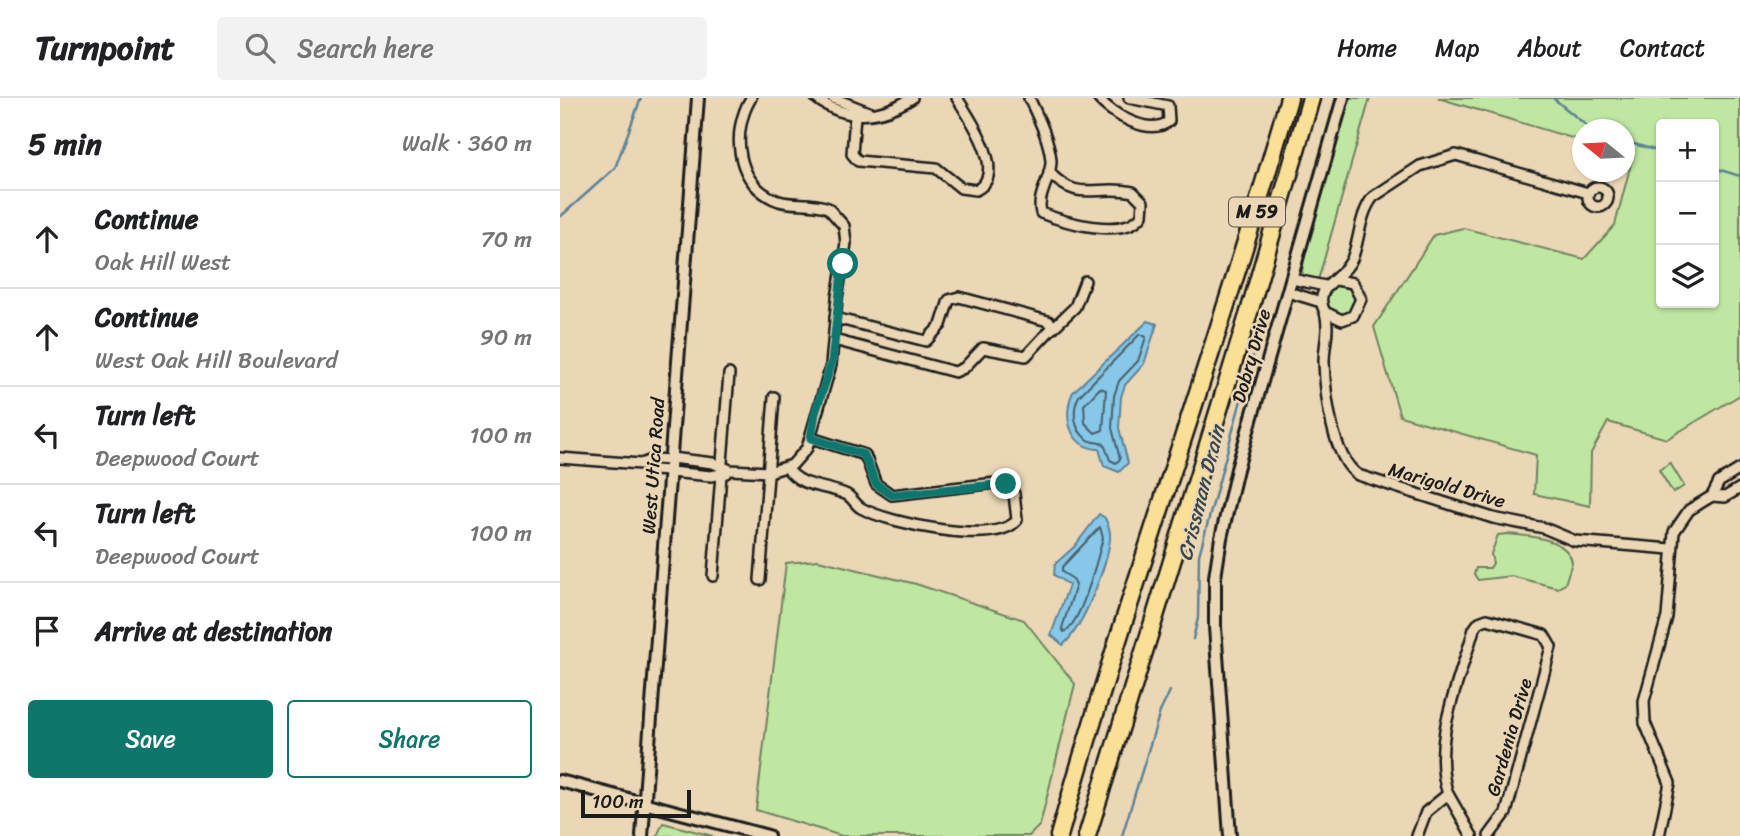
<!DOCTYPE html>
<html lang="en">
<head>
<meta charset="utf-8">
<style>
	body { margin:0; font-family:Sriracha,sans-serif; background:#f2f2f2; color:#202124 }
	.controls { position:absolute; right:21px; top:21px; display:grid; overflow:hidden; border-radius:7px; box-shadow:0 2px 5px #0004 }
	.controls button { width:63px; height:63px; display:grid; place-items:center; padding:0; border:0; border-bottom:2px solid #e0e0e0; background:#fff; color:#202124; font:35px sans-serif }
	.compass { position:absolute; left:1012px; top:21px; width:63px; height:63px; border-radius:50%; background:#fff; box-shadow:0 2px 5px #0004; rotate:288deg }
	.scale { position:absolute; left:21px; bottom:18px; width:110px; box-sizing:border-box; padding-left:7px; border:4px solid #1c1c1c; border-top:0; font-size:19px; line-height:24px; white-space:nowrap; color:#1c1c1c; -webkit-text-stroke:5px #ebd7b5; paint-order:stroke }
	.stop { position:absolute; width:21px; height:21px; margin:-16px; border:5px solid #0f766e; border-radius:50%; background:#fff }
	.stop.end { background:#0f766e; border-color:#fff; box-shadow:0 2px 7px #0008 }
	.list { margin:0; padding:0; list-style:none }
	h2 { display:flex; justify-content:space-between; align-items:center; height:91px; margin:0; padding:0 28px; font-size:30px }
	h2 small { font-size:23px; font-weight:400; color:#757577 }
	.list li { display:grid; grid-template-columns:46px 1fr auto; gap:21px; align-items:center; box-sizing:border-box; height:98px; padding:0 28px; border-top:2px solid #e0e0e0 }
	.list b { display:block; font-size:26px; white-space:nowrap }
	.list p { margin:0; font-size:23px; white-space:nowrap; color:#757577 }
	.list em { font-size:23px; font-style:normal; color:#757577 }
	.actions { display:flex; gap:14px; padding:21px 28px }
	.actions a { flex:1; padding:16px 0; border:2px solid #0f766e; border-radius:7px; text-align:center; font-size:24px; color:#0f766e }
	.actions .main { background:#0f766e; color:#fff }
	.icon { flex:none; width:38px; height:38px; fill:none; stroke:currentColor; stroke-width:2; stroke-linecap:round; stroke-linejoin:round }
	.map { position:relative; flex:none; width:1180px; height:738px; overflow:hidden }
	header { display:flex; align-items:center; gap:42px; box-sizing:border-box; height:98px; padding:0 35px; background:#fff; border-bottom:2px solid #e0e0e0 }
	header strong { font-size:33px }
	nav { display:flex; gap:38px; margin-inline-start:auto; font-size:24px }
	.search { width:490px; height:63px; background:#f2f2f2; display:flex; align-items:center; gap:18px; box-sizing:border-box; padding:0 24px; border-radius:7px; color:#757577; font-size:26px }
	main { display:flex }
	aside { flex:1; background:#fff }
	.map>svg:first-child { display:block }
	.green { fill:#c0e7a2; stroke:#6e825f; stroke-width:2; fill-rule:evenodd }
	.water { fill:#87c7e7; stroke:#5c8396; stroke-width:2 }
	.lines { fill:none; stroke-linecap:round; stroke-linejoin:round }
	.shore { stroke:#47606d; stroke-width:2 }
	.stream { stroke:#5c8396; stroke-width:2.5 }
	.minor-casing { stroke:#1c1c1c; stroke-width:14 }
	.tertiary-casing { stroke:#1c1c1c; stroke-width:16 }
	.motorway-casing { stroke:#1c1c1c; stroke-width:21 }
	.minor { stroke:#ebd7b5; stroke-width:9 }
	.tertiary { stroke:#ebd7b5; stroke-width:10 }
	.motorway { stroke:#fadf96; stroke-width:16 }
	.route { stroke:#0f766e; stroke-width:9 }
	.labels { text-anchor:middle; dominant-baseline:central; stroke-width:5; stroke-linejoin:round; paint-order:stroke }
	.shield { fill:#ebd7b5; stroke:#5a544a; stroke-width:2 }
	.shield-label { font-size:18px; font-weight:bold; fill:#1c1c1c }
	.street-label { font-size:19px; fill:#1c1c1c; stroke:#ebd7b5 }
	.water-label { font-size:21px; font-style:italic; fill:#37474f; stroke:#ebd7b5 }
</style>
</head>
<body>
<header>
<strong>Turnpoint</strong>
<div class="search"><svg class="icon" aria-label="search" viewBox="0 0 24 24"><circle cx="10" cy="10" r="6"/><path d="M15 15l6 6"/></svg>Search here</div>
<nav><a>Home</a><a>Map</a><a>About</a><a>Contact</a></nav>
</header>
<main>
<aside>
<h2>5 min<small>Walk · 360 m</small></h2>
<ul class="list">
<li><svg class="icon" aria-label="ahead" viewBox="0 0 24 24"><path d="M12 20V5M6 11l6-6 6 6"/></svg><div><b>Continue</b><p>Oak Hill West</p></div><em>70 m</em></li>
<li><svg class="icon" aria-label="ahead" viewBox="0 0 24 24"><path d="M12 20V5M6 11l6-6 6 6"/></svg><div><b>Continue</b><p>West Oak Hill Boulevard</p></div><em>90 m</em></li>
<li><svg class="icon" aria-label="left" viewBox="0 0 24 24"><path d="M17 20v-9H6M10 6l-5 5 5 5"/></svg><div><b>Turn left</b><p>Deepwood Court</p></div><em>100 m</em></li>
<li><svg class="icon" aria-label="left" viewBox="0 0 24 24"><path d="M17 20v-9H6M10 6l-5 5 5 5"/></svg><div><b>Turn left</b><p>Deepwood Court</p></div><em>100 m</em></li>
<li><svg class="icon" aria-label="arrive" viewBox="0 0 24 24"><path d="M6 21V4h12l-3 4 3 4H6"/></svg><div><b>Arrive at destination</b></div></li>
</ul>
<div class="actions"><a class="main">Save</a><a>Share</a></div>
</aside>
<div class="map">
<svg width="1180" height="738" viewBox="0 0 1180 738">
	<rect width="100%" height="100%" fill="#ebd7b5"/>
	<filter id="ink" filterUnits="userSpaceOnUse"><feTurbulence type="fractalNoise" baseFrequency=".0143" numOctaves="2"/><feDisplacementMap in="SourceGraphic" scale="14" xChannelSelector="R" yChannelSelector="G"/><feConvolveMatrix kernelMatrix="1 2 1 2 8 2 1 2 1" color-interpolation-filters="sRGB"/></filter>
	<g filter="url(#ink)">
		<g class="green">
			<path d="M 788,0 L 810,0 L 759,179 L 758,183 L 745,180 L 742,174 L 746,150 Z"/>
			<path d="M 878,0 L 1180,0 L 1180,297 L 1107,341 L 1048,324 L 1031,355 L 1030,408 L 974,396 L 976,357 L 840,318 L 814,229 L 874,137 L 903,130 L 1024,161 L 1055,127 L 1073,58 L 1065,55 L 1064,32 L 1023,32 L 1022,43 ZM 1101,26 L 1154,26 L 1154,205 L 1101,205 Z"/>
			<circle cx="781" cy="202" r="15"/>
			<path d="M 1110,365 L 1124,388 L 1113,395 L 1099,372 Z"/>
			<path d="M 947,436 C 967,438 1007,439 1012,464 L 1005,486 L 998,490 L 951,478 L 918,482 L 914,476 L 916,470 L 930,470 L 933,465 L 931,456 L 938,437 Z"/>
			<path d="M 258,462 L 356,486 L 464,522 L 515,586 L 480,727 L 469,738 L 282,738 L 196,712 L 226,465 Z"/>
			<path d="M 103,725 L 153,738 L 97,738 Z"/>
		</g>
		<g class="water">
			<path d="M 588,223 L 597,226 L 584,266 L 565,287 L 561,299 L 559,330 L 568,365 L 559,374 L 544,368 L 539,351 C 509,350 502,317 513,294 Z"/>
			<path d="M 539,416 L 545,420 C 548,426 551,434 550,441 C 547,468 523,530 503,547 L 491,537 L 509,487 L 494,477 L 495,466 L 514,449 Z"/>
		</g>
		<g class="lines">
			<g class="shore">
				<path d="M 580,236 L 586,239 L 578,263 L 559,283 L 554,298 L 552,330 L 560,361 L 556,365 L 550,362 L 544,346 C 538,344 532,345 527,341 C 513,332 512,311 519,298 Z"/>
				<path d="M 540,290 L 546,292 L 543,332 L 535,335 L 525,325 L 524,307 Z"/>
				<path d="M 540,429 L 543,440 C 537,461 522,525 504,534 L 502,530 L 516,487 L 513,481 L 502,474 L 502,469 Z"/>
			</g>
			<g class="stream">
				<path d="M 993,0 L 1032,32"/>
				<path d="M 1064,43 L 1101,54"/>
				<path d="M 1154,70 L 1180,78"/>
				<path d="M 0,119 L 55,70 L 81,0"/>
				<path d="M 633,541 L 638,520 L 639,457 L 693,258"/>
				<path d="M 562,738 L 600,614 L 610,593"/>
			</g>
			<g class="minor-casing">
				<g id="minor">
					<path d="M 256,0 C 286,24 321,20 352,0"/>
					<path d="M 273,0 L 311,15"/>
					<path d="M 469,0 C 478,19 489,41 491,62 C 492,80 476,97 481,115 C 504,124 565,142 582,117 L 583,104 L 573,94 C 537,86 518,106 489,74"/>
					<path d="M 538,0 C 551,16 590,39 609,23 L 608,8 L 569,0"/>
					<path d="M 295,18 L 292,56 L 298,63 L 376,70 L 401,90 L 416,92 C 449,76 409,19 397,0"/>
					<circle cx="1038" cy="99" r="10"/>
					<path d="M 732,181 L 765,188"/>
					<path d="M 776,182 L 793,185 L 801,201 L 793,218 L 782,222 L 765,214 C 751,188 783,182 792,161 C 800,141 799,117 813,99 L 860,68 L 896,57 L 1028,95"/>
					<path d="M 728,194 L 761,204"/>
					<path d="M 765,214 C 770,232 764,246 764,264 C 765,295 772,359 798,377 L 933,420 L 984,430 L 1015,443 L 1111,451"/>
					<path d="M 493,230 L 515,209 L 525,183"/>
					<path d="M 274,242 L 395,274 L 404,270 L 423,250 L 466,258 L 494,228 L 488,223 L 399,199 L 389,202 L 381,227 L 366,243 L 275,220"/>
					<path d="M 0,360 L 81,366"/>
					<path d="M 111,360 L 153,365 L 170,372 L 209,374 L 232,367 L 247,350 L 271,267 L 277,200 L 286,145 L 284,128 L 268,110 C 251,103 235,108 219,103 C 176,88 170,35 191,0"/>
					<path d="M 227,370 C 241,390 264,387 285,396 C 292,398 294,406 301,410 C 328,425 436,449 457,422 L 454,396 L 449,387 L 436,385 L 332,397 L 316,386 L 305,357 L 251,340"/>
					<path d="M 1180,371 L 1159,384 L 1152,398 L 1165,399 L 1180,390"/>
					<path d="M 110,373 L 93,372 L 81,366 L 94,361 L 111,362"/>
					<path d="M 110,374 L 151,378 L 166,375"/>
					<path d="M 153,478 L 169,276"/>
					<path d="M 200,482 L 214,299"/>
					<path d="M 888,696 L 912,738"/>
					<path d="M 857,738 L 866,714 L 888,696 C 870,644 900,582 914,531 L 919,524 L 927,521 L 984,537 L 991,549 L 946,715 L 929,738"/>
					<path d="M 1099,738 L 1110,685 L 1085,625 L 1084,603 L 1107,519 L 1114,434 L 1129,412 L 1152,398"/>
				</g>
			</g>
			<g class="tertiary-casing">
				<g id="tertiary">
					<path d="M 0,683 L 208,738"/>
					<path d="M 82,738 L 138,0"/>
					<path d="M 670,738 L 655,529 L 655,479 L 661,440 L 677,371 L 783,0"/>
				</g>
			</g>
			<g class="motorway-casing">
				<g id="motorway">
					<path d="M 499,738 C 569,490 658,248 729,0"/>
					<path d="M 527,738 L 690,211 L 751,0"/>
				</g>
			</g>
			<use href="#minor" class="minor"/>
			<use href="#tertiary" class="tertiary"/>
			<use href="#motorway" class="motorway"/>
		</g>
	</g>
	<g class="lines" filter="url(#ink)">
		<path class="route" d="M 283,166 L 272,264 L 255,315 L 251,340 L 304,357 L 316,386 L 332,397 L 446,386"/>
	</g>
	<g class="labels">
		<rect class="shield" x="669" y="99.5" width="56" height="29" rx="5"/>
		<g class="shield-label">
			<text x="697" y="114">M 59</text>
		</g>
		<g class="street-label">
			<text transform="translate(691 258) rotate(-74)">Dobry Drive</text>
			<text transform="translate(93 368) rotate(-86)">West Utica Road</text>
			<text transform="translate(887 387) rotate(16)">Marigold Drive</text>
			<text transform="translate(949 639) rotate(-74)">Gardenia Drive</text>
		</g>
		<g class="water-label">
			<text transform="translate(641 395) rotate(-76)">Crissman Drain</text>
		</g>
	</g>
</svg>
<div class="controls">
<button>+</button>
<button>−</button>
<button><svg class="icon" aria-label="layers" viewBox="0 0 24 24"><path d="M12 4l9 5-9 5-9-5zM3 14l9 5 9-5"/></svg></button>
</div>
<svg class="compass" viewBox="-18 -18 36 36"><path d="M0-13l5 13h-10z" fill="#e53935"/><path d="M0 13l5-13h-10z" fill="#757577"/></svg>
<div class="scale">100 m</div>
<div class="stop" style="left:283px;top:166px"></div>
<div class="stop end" style="left:446px;top:386px"></div>
</div>
</main>
</body>
</html>
